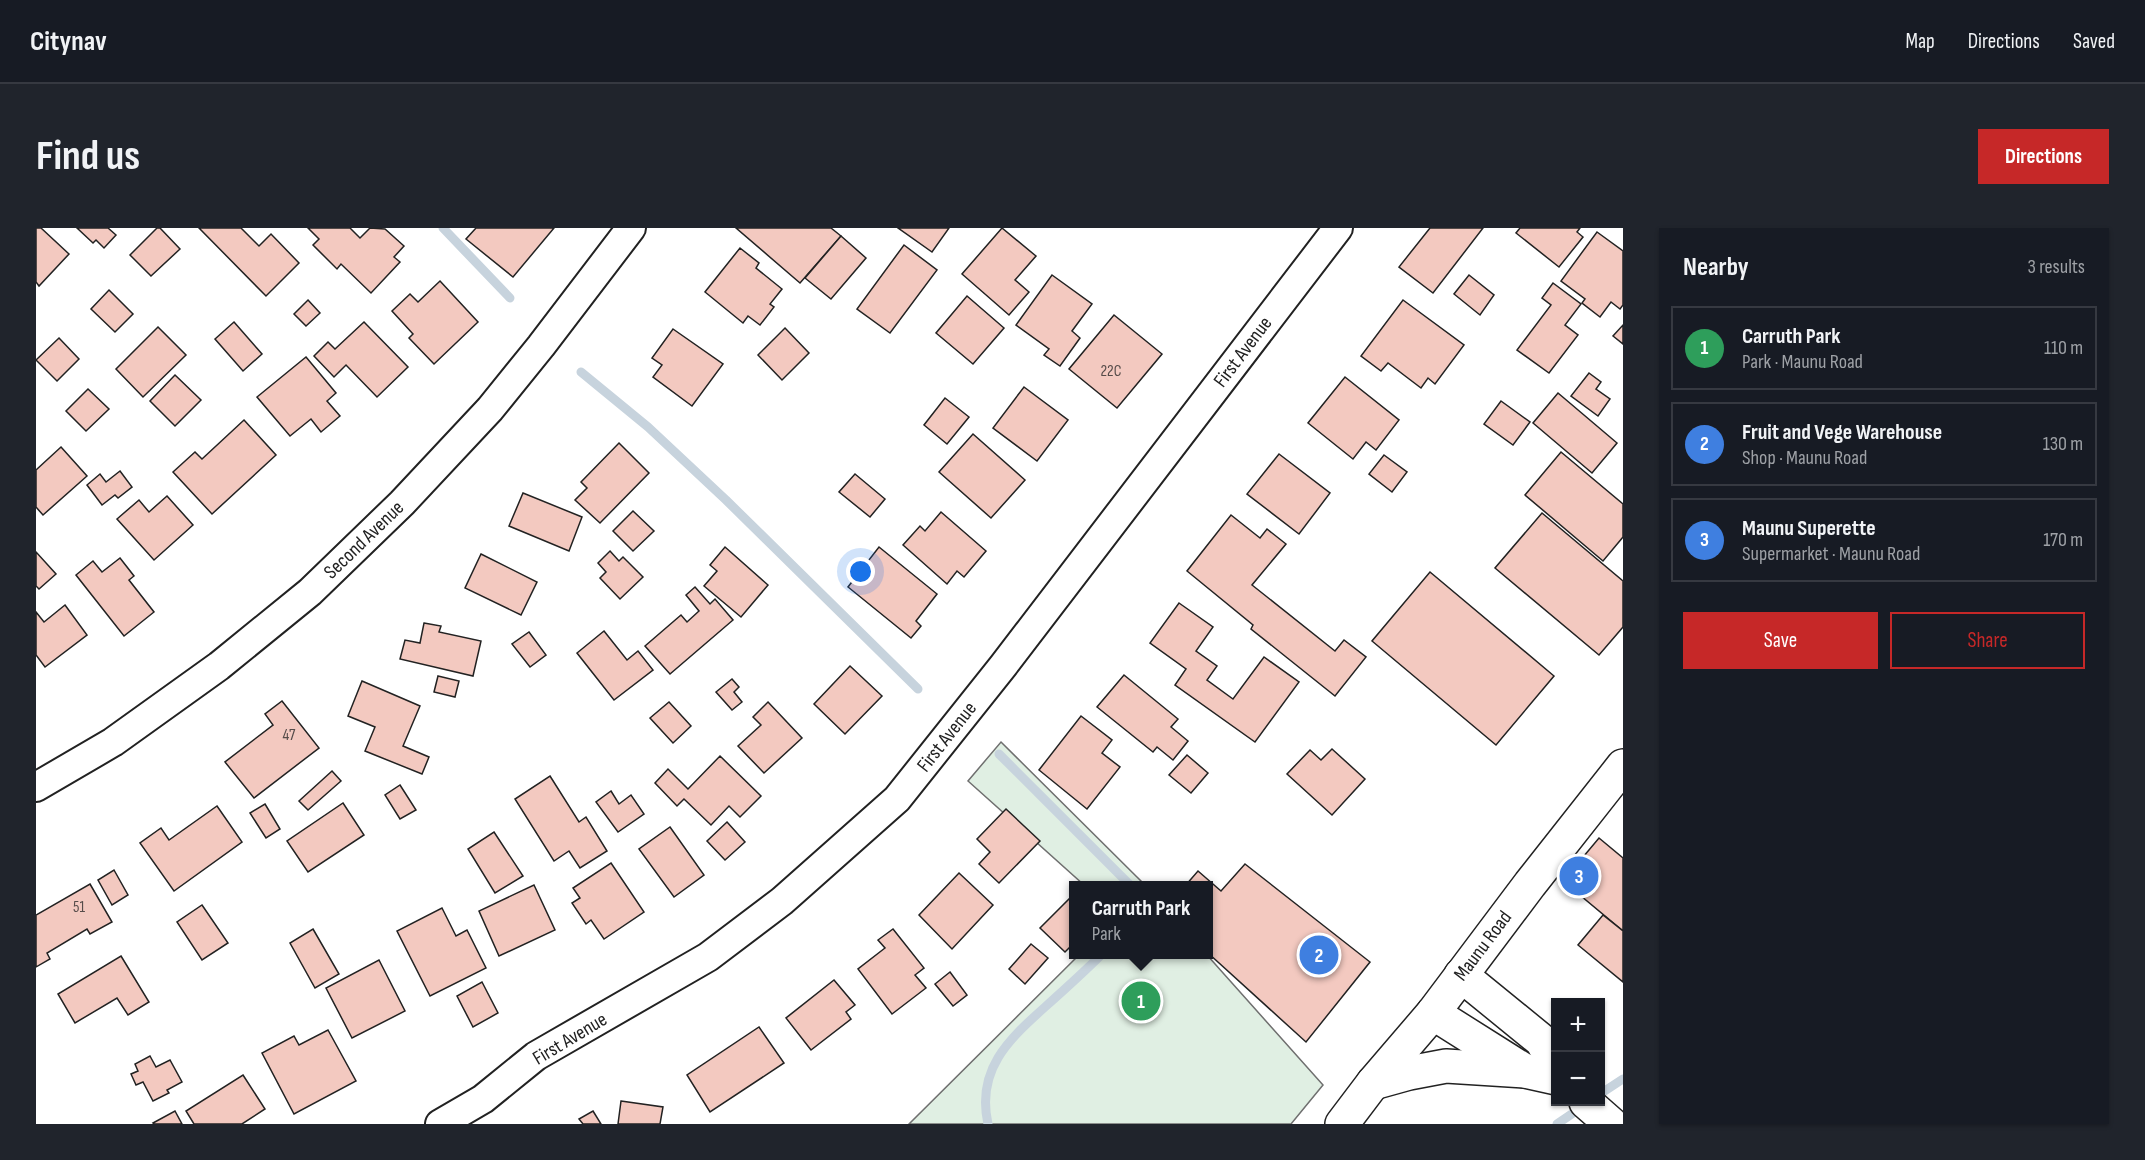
<!DOCTYPE html>
<html lang="en">
<head>
<meta charset="utf-8">
<style>
	body { margin:0; font-family:"Sofia Sans Condensed",sans-serif; background:#20242c; color:#f1f3f6 }
	.controls { position:absolute; right:18px; bottom:18px; display:grid; overflow:hidden; border-radius:0px; box-shadow:0 2px 4px #0004 }
	.controls button { width:54px; height:54px; display:grid; place-items:center; padding:0; border:0; border-bottom:2px solid #363941; background:#171b24; color:#f1f3f6; font:30px sans-serif }
	.you { position:absolute; left:825px; top:344px; width:21px; height:21px; margin:-15px; border:4px solid #fff; border-radius:50%; background:#1a73e8; box-shadow:0 0 0 9px #1a73e833 }
	.badge { display:grid; place-items:center; width:39px; height:39px; border-radius:50%; background:#c62828; color:#fff; font-size:20px; font-weight:700 }
	.pin { position:absolute; translate:-50% -50%; border:3px solid #fff; box-shadow:0 2px 6px #0006 }
	.popup { position:absolute; left:1033px; top:653px; width:144px; height:78px; box-sizing:border-box; display:grid; place-content:center; border-radius:0px; background:#171b24; filter:drop-shadow(0 2px 4px #0005); font-size:20px; white-space:nowrap; color:#9ea1a6 }
	.popup b { font-size:22px; color:#f1f3f6 }
	.popup::after { content:''; position:absolute; left:50%; top:100%; margin-left:-12px; border:12px solid transparent; border-top-color:#171b24 }
	.list { margin:0; padding:0; list-style:none }
	h2 { display:flex; justify-content:space-between; align-items:center; height:78px; margin:0; padding:0 24px; font-size:26px }
	h2 small { font-size:20px; font-weight:400; color:#9ea1a6 }
	.list li { display:grid; grid-template-columns:39px 1fr auto; gap:18px; align-items:center; box-sizing:border-box; height:84px; margin:0 12px 12px; padding:0 12px; border:2px solid #363941; border-radius:0px }
	.list b { display:block; font-size:22px; white-space:nowrap }
	.list p { margin:0; font-size:20px; white-space:nowrap; color:#9ea1a6 }
	.list em { font-size:20px; font-style:normal; color:#9ea1a6 }
	.actions { display:flex; gap:12px; padding:18px 24px }
	.actions a { flex:1; padding:14px 0; border:2px solid #c62828; border-radius:0px; text-align:center; font-size:21px; color:#c62828 }
	.actions .main { background:#c62828; color:#fff }
	.map { position:relative; flex:none; width:1587px; height:896px; overflow:hidden; border-radius:0px }
	header { display:flex; align-items:center; gap:36px; box-sizing:border-box; height:84px; padding:0 30px; background:#171b24; border-bottom:2px solid #363941 }
	header strong { font-size:28px }
	nav { display:flex; gap:33px; margin-inline-start:auto; font-size:21px }
	.intro { display:flex; align-items:center; justify-content:space-between; box-sizing:border-box; height:144px; padding:0 36px }
	h1 { margin:0; font-size:42px }
	.button { padding:15px 27px; border-radius:0px; background:#c62828; color:#fff; font-size:21px; font-weight:700 }
	main { display:flex; gap:36px; padding:0 36px }
	aside { flex:1; background:#171b24; border-radius:0px; box-shadow:0 2px 4px #0004 }
	.map>svg:first-child { display:block }
	.green { fill:#e0efe3; stroke:#6f6f6f; stroke-width:1.5 }
	.lines { fill:none; stroke-linecap:round; stroke-linejoin:round }
	.stream { stroke:#c7d3dd; stroke-width:9 }
	.building { fill:#f3c9c0; stroke:#222; stroke-width:1.5 }
	.street-casing { stroke:#222; stroke-width:32 }
	.secondary-casing { stroke:#222; stroke-width:36 }
	.street { stroke:#fff; stroke-width:28 }
	.secondary { stroke:#fff; stroke-width:33 }
	.labels { text-anchor:middle; dominant-baseline:central; stroke-width:4.5; stroke-linejoin:round; paint-order:stroke }
	.number-label { font-size:16px; fill:#564c4a }
	.street-label { font-size:20px; fill:#222; stroke:#fff }
</style>
</head>
<body>
<header>
<strong>Citynav</strong>
<nav><a>Map</a><a>Directions</a><a>Saved</a></nav>
</header>
<div class="intro"><h1>Find us</h1><a class="button">Directions</a></div>
<main>
<div class="map">
<svg width="1587" height="896" viewBox="0 0 1587 896">
	<rect width="100%" height="100%" fill="#fff"/>
	<g class="green">
		<path d="M 965,514 L 1109,657 L 1048,657 L 932,553 Z"/>
		<path d="M 1044,726 L 1171,727 L 1287,857 L 1255,896 L 873,896 Z"/>
	</g>
	<g class="lines">
		<g class="stream">
			<path d="M 407,0 L 474,70"/>
			<path d="M 545,144 L 612,199 L 690,272 L 882,461"/>
			<path d="M 963,526 L 1095,658"/>
			<path d="M 1564,866 L 1587,851"/>
			<path d="M 952,896 C 940,842 972,812 1009,779 C 1028,762 1047,745 1066,726"/>
			<path d="M 1521,896 L 1546,879"/>
		</g>
	</g>
	<g class="building">
		<path d="M 0,0 L 5,0 L 33,26 L 3,58 L 0,54 Z"/>
		<path d="M 41,0 L 72,0 L 80,7 L 68,20 L 60,12 L 57,15 Z"/>
		<path d="M 121,0 L 124,0 L 144,21 L 115,48 L 94,27 Z"/>
		<path d="M 163,0 L 205,0 L 223,18 L 235,6 L 263,35 L 230,68 Z"/>
		<path d="M 272,0 L 314,0 L 324,10 L 334,0 L 349,1 L 368,18 L 358,29 L 364,34 L 335,65 L 305,36 L 301,41 L 277,17 L 283,11 Z"/>
		<path d="M 440,0 L 518,0 L 477,49 L 430,11 Z"/>
		<path d="M 700,0 L 795,0 L 805,8 L 764,55 Z"/>
		<path d="M 862,0 L 913,0 L 896,24 Z"/>
		<path d="M 966,0 L 1000,28 L 979,52 L 993,64 L 973,87 L 926,46 Z"/>
		<path d="M 1394,0 L 1447,0 L 1397,65 L 1363,39 Z"/>
		<path d="M 1484,0 L 1544,0 L 1541,4 L 1547,9 L 1523,39 L 1480,5 Z"/>
		<path d="M 1561,4 L 1587,23 L 1587,77 L 1584,81 L 1575,74 L 1564,89 L 1546,75 L 1549,71 L 1525,53 Z"/>
		<path d="M 805,8 L 830,30 L 795,71 L 769,50 Z"/>
		<path d="M 868,17 L 901,42 L 854,105 L 821,81 Z"/>
		<path d="M 704,20 L 723,35 L 720,40 L 746,61 L 734,76 L 738,79 L 724,97 L 712,88 L 707,95 L 669,64 Z"/>
		<path d="M 1016,47 L 1056,76 L 1036,103 L 1044,110 L 1024,138 L 1008,127 L 1013,121 L 980,97 Z"/>
		<path d="M 1433,47 L 1458,67 L 1444,87 L 1418,66 Z"/>
		<path d="M 404,53 L 442,94 L 398,136 L 373,110 L 377,106 L 356,83 L 374,66 L 382,74 Z"/>
		<path d="M 1517,55 L 1545,76 L 1529,97 L 1542,107 L 1513,145 L 1481,122 L 1515,77 L 1506,70 Z"/>
		<path d="M 73,62 L 97,86 L 79,104 L 55,81 Z"/>
		<path d="M 931,68 L 968,100 L 937,136 L 900,105 Z"/>
		<path d="M 272,72 L 284,85 L 270,98 L 258,86 Z"/>
		<path d="M 1367,72 L 1428,117 L 1399,156 L 1392,150 L 1385,160 L 1352,135 L 1345,143 L 1325,128 Z"/>
		<path d="M 1078,87 L 1126,126 L 1081,180 L 1033,141 Z"/>
		<path d="M 198,94 L 226,126 L 207,143 L 179,111 Z"/>
		<path d="M 328,94 L 372,139 L 341,169 L 310,137 L 298,149 L 278,128 L 292,114 L 299,121 Z"/>
		<path d="M 1587,97 L 1587,116 L 1577,108 Z"/>
		<path d="M 122,99 L 150,127 L 107,169 L 80,141 Z"/>
		<path d="M 749,100 L 773,125 L 746,152 L 722,127 Z"/>
		<path d="M 637,101 L 687,136 L 656,178 L 617,149 L 626,137 L 616,130 Z"/>
		<path d="M 23,110 L 43,131 L 21,153 L 0,132 Z"/>
		<path d="M 270,129 L 300,165 L 291,173 L 304,188 L 285,204 L 275,191 L 254,208 L 221,169 Z"/>
		<path d="M 1553,145 L 1565,154 L 1560,161 L 1574,171 L 1562,188 L 1535,168 Z"/>
		<path d="M 139,147 L 165,172 L 139,198 L 114,173 Z"/>
		<path d="M 1309,149 L 1363,192 L 1340,222 L 1330,214 L 1317,231 L 1272,195 Z"/>
		<path d="M 988,159 L 1032,192 L 1001,233 L 957,200 Z"/>
		<path d="M 52,161 L 73,181 L 50,203 L 30,183 Z"/>
		<path d="M 1522,165 L 1581,215 L 1556,245 L 1497,195 Z"/>
		<path d="M 909,170 L 933,189 L 911,216 L 888,197 Z"/>
		<path d="M 1465,173 L 1494,194 L 1477,217 L 1448,196 Z"/>
		<path d="M 208,192 L 240,227 L 176,286 L 137,244 L 159,224 L 166,231 Z"/>
		<path d="M 937,206 L 989,252 L 955,290 L 903,244 Z"/>
		<path d="M 583,215 L 613,245 L 564,295 L 539,272 L 551,260 L 545,254 Z"/>
		<path d="M 25,219 L 51,248 L 7,287 L 0,279 L 0,242 Z"/>
		<path d="M 1525,224 L 1587,276 L 1587,309 L 1567,333 L 1489,267 Z"/>
		<path d="M 1243,226 L 1294,265 L 1263,306 L 1211,266 Z"/>
		<path d="M 1348,227 L 1371,244 L 1356,264 L 1333,246 Z"/>
		<path d="M 84,243 L 96,259 L 82,270 L 79,267 L 66,277 L 51,257 L 64,246 L 70,254 Z"/>
		<path d="M 819,246 L 849,271 L 834,289 L 803,264 Z"/>
		<path d="M 487,265 L 546,289 L 533,323 L 473,298 Z"/>
		<path d="M 131,268 L 157,297 L 118,332 L 81,291 L 103,272 L 113,284 Z"/>
		<path d="M 597,283 L 618,303 L 597,323 L 577,303 Z"/>
		<path d="M 905,284 L 950,323 L 928,349 L 921,343 L 911,356 L 867,317 L 884,298 L 889,303 Z"/>
		<path d="M 1506,285 L 1587,353 L 1587,399 L 1563,427 L 1459,340 Z"/>
		<path d="M 1195,287 L 1224,310 L 1231,301 L 1250,316 L 1216,357 L 1299,423 L 1308,412 L 1330,429 L 1299,468 L 1215,401 L 1217,397 L 1151,343 Z"/>
		<path d="M 689,319 L 732,357 L 705,389 L 668,358 L 681,343 L 674,337 Z"/>
		<path d="M 843,319 L 901,366 L 880,393 L 885,398 L 875,410 L 812,359 Z"/>
		<path d="M 574,323 L 583,333 L 587,329 L 607,349 L 584,371 L 564,350 L 570,344 L 562,335 Z"/>
		<path d="M 0,324 L 20,346 L 3,361 L 0,358 Z"/>
		<path d="M 445,326 L 501,354 L 485,387 L 429,360 Z"/>
		<path d="M 84,330 L 98,348 L 93,352 L 118,384 L 88,408 L 40,347 L 57,333 L 66,344 Z"/>
		<path d="M 1394,344 L 1518,448 L 1460,517 L 1336,413 Z"/>
		<path d="M 659,359 L 674,376 L 679,371 L 697,392 L 634,446 L 609,418 L 645,387 L 651,394 L 663,383 L 650,367 Z"/>
		<path d="M 1143,375 L 1177,399 L 1160,423 L 1181,438 L 1171,452 L 1197,471 L 1228,429 L 1263,454 L 1219,514 L 1139,457 L 1150,441 L 1114,415 Z"/>
		<path d="M 29,377 L 51,407 L 9,439 L 0,427 L 0,384 L 8,394 Z"/>
		<path d="M 388,395 L 405,398 L 403,404 L 445,413 L 437,448 L 364,431 L 369,412 L 384,415 Z"/>
		<path d="M 568,403 L 591,432 L 602,423 L 617,442 L 578,472 L 541,425 Z"/>
		<path d="M 493,404 L 510,427 L 494,439 L 476,416 Z"/>
		<path d="M 814,438 L 846,468 L 809,506 L 778,476 Z"/>
		<path d="M 1088,447 L 1142,491 L 1135,499 L 1152,513 L 1137,532 L 1121,519 L 1117,524 L 1061,479 Z"/>
		<path d="M 402,448 L 423,453 L 419,469 L 398,464 Z"/>
		<path d="M 696,451 L 703,459 L 698,464 L 706,474 L 696,482 L 680,464 Z"/>
		<path d="M 326,453 L 384,478 L 367,518 L 393,529 L 386,546 L 329,523 L 339,499 L 312,488 Z"/>
		<path d="M 246,473 L 283,520 L 218,570 L 189,534 L 237,497 L 229,486 Z"/>
		<path d="M 633,474 L 655,498 L 637,515 L 614,490 Z"/>
		<path d="M 732,474 L 766,510 L 728,545 L 702,518 L 725,497 L 717,489 Z"/>
		<path d="M 1045,488 L 1076,512 L 1066,525 L 1084,539 L 1051,581 L 1003,542 Z"/>
		<path d="M 1296,521 L 1329,551 L 1296,587 L 1251,546 L 1274,522 L 1285,532 Z"/>
		<path d="M 1151,527 L 1172,545 L 1155,565 L 1133,547 Z"/>
		<path d="M 684,528 L 725,568 L 704,589 L 693,578 L 675,597 L 648,571 L 641,578 L 619,555 L 632,541 L 652,561 Z"/>
		<path d="M 296,543 L 305,553 L 272,582 L 263,573 Z"/>
		<path d="M 514,548 L 543,594 L 550,589 L 571,623 L 544,640 L 533,623 L 518,633 L 479,571 Z"/>
		<path d="M 364,557 L 380,582 L 364,591 L 349,567 Z"/>
		<path d="M 575,563 L 583,576 L 595,567 L 608,586 L 582,604 L 560,574 Z"/>
		<path d="M 307,575 L 328,607 L 272,644 L 251,613 Z"/>
		<path d="M 229,576 L 244,601 L 230,610 L 214,585 Z"/>
		<path d="M 181,578 L 206,614 L 138,663 L 104,615 L 125,600 L 133,612 Z"/>
		<path d="M 970,581 L 1004,613 L 963,655 L 943,636 L 954,624 L 941,611 Z"/>
		<path d="M 691,594 L 709,614 L 689,632 L 671,613 Z"/>
		<path d="M 634,599 L 668,647 L 638,669 L 603,621 Z"/>
		<path d="M 458,604 L 487,648 L 459,665 L 432,621 Z"/>
		<path d="M 1563,610 L 1587,630 L 1587,703 L 1527,653 Z"/>
		<path d="M 575,635 L 608,684 L 568,711 L 555,692 L 550,696 L 536,675 L 544,670 L 537,660 Z"/>
		<path d="M 1209,636 L 1334,734 L 1270,814 L 1172,725 L 1172,658 L 1149,658 L 1162,643 L 1185,663 Z"/>
		<path d="M 78,642 L 92,667 L 76,677 L 62,652 Z"/>
		<path d="M 923,645 L 957,677 L 916,721 L 883,687 Z"/>
		<path d="M 54,656 L 76,694 L 54,706 L 51,701 L 11,725 L 14,731 L 0,739 L 0,687 Z"/>
		<path d="M 498,657 L 519,702 L 463,728 L 443,683 Z"/>
		<path d="M 1035,669 L 1038,671 L 1038,715 L 1029,724 L 1004,700 Z"/>
		<path d="M 166,677 L 192,715 L 166,732 L 141,694 Z"/>
		<path d="M 406,680 L 420,708 L 431,702 L 450,740 L 394,768 L 361,703 Z"/>
		<path d="M 1567,687 L 1587,703 L 1587,754 L 1542,717 Z"/>
		<path d="M 277,701 L 303,746 L 279,760 L 254,715 Z"/>
		<path d="M 857,701 L 888,740 L 879,747 L 890,760 L 856,786 L 822,741 L 849,720 L 842,712 Z"/>
		<path d="M 995,716 L 1012,730 L 989,756 L 973,741 Z"/>
		<path d="M 85,728 L 113,774 L 92,787 L 81,770 L 39,795 L 22,766 Z"/>
		<path d="M 343,732 L 369,783 L 316,810 L 290,760 Z"/>
		<path d="M 914,744 L 931,767 L 917,778 L 899,756 Z"/>
		<path d="M 798,752 L 819,777 L 810,784 L 815,791 L 775,822 L 750,790 Z"/>
		<path d="M 446,754 L 462,785 L 437,799 L 421,768 Z"/>
		<path d="M 723,799 L 748,835 L 674,884 L 651,847 Z"/>
		<path d="M 292,802 L 320,853 L 258,886 L 226,825 L 258,808 L 263,817 Z"/>
		<path d="M 114,828 L 120,839 L 134,832 L 146,854 L 131,862 L 133,865 L 117,873 L 107,854 L 100,857 L 95,846 L 102,843 L 99,836 Z"/>
		<path d="M 207,847 L 229,881 L 206,896 L 158,896 L 150,883 Z"/>
		<path d="M 585,873 L 627,879 L 624,896 L 582,896 Z"/>
		<path d="M 139,883 L 146,896 L 118,896 L 117,895 Z"/>
		<path d="M 557,883 L 565,896 L 547,896 L 543,891 Z"/>
	</g>
	<g class="lines">
		<g class="street-casing">
			<g id="street">
				<path d="M 0,559 L 77,514 L 183,438 L 274,364 L 366,275 L 454,181 L 505,118 L 595,0"/>
				<path d="M 404,896 L 447,871 L 500,828 L 672,729 L 746,673 L 861,571 L 967,438 L 1302,0"/>
			</g>
		</g>
		<g class="secondary-casing">
			<g id="secondary">
				<path d="M 1425,747 L 1506,813 L 1520,840"/>
				<path d="M 1397,785 L 1489,843 L 1520,850"/>
				<path d="M 1337,855 L 1373,845 L 1410,838 L 1489,843"/>
				<path d="M 1550,874 L 1575,896"/>
				<path d="M 1306,896 L 1337,855 L 1397,785 L 1494,656 L 1587,538"/>
			</g>
		</g>
		<use href="#street" class="street"/>
		<use href="#secondary" class="secondary"/>
	</g>
	<g class="labels">
		<g class="number-label">
			<text x="1075" y="143">22C</text>
			<text x="253" y="507">47</text>
			<text x="43" y="679">51</text>
		</g>
		<g class="street-label">
			<text transform="translate(1207 124) rotate(-53)">First Avenue</text>
			<text transform="translate(328 312) rotate(-44)">Second Avenue</text>
			<text transform="translate(911 509) rotate(-52)">First Avenue</text>
			<text transform="translate(1447 718) rotate(-53)">Maunu Road</text>
			<text transform="translate(534 811) rotate(-31)">First Avenue</text>
		</g>
	</g>
</svg>
<div class="controls">
<button>+</button>
<button>−</button>
</div>
<div class="you"></div>
<div class="pin badge" style="left:1105px;top:773px;background:#2e9e5b">1</div>
<div class="popup"><b>Carruth Park</b>Park</div>
<div class="pin badge" style="left:1283px;top:727px;background:#3f7fe0">2</div>
<div class="pin badge" style="left:1543px;top:648px;background:#3f7fe0">3</div>
</div>
<aside>
<h2>Nearby<small>3 results</small></h2>
<ul class="list">
<li><span class="badge" style="background:#2e9e5b">1</span><div><b>Carruth Park</b><p>Park · Maunu Road</p></div><em>110 m</em></li>
<li><span class="badge" style="background:#3f7fe0">2</span><div><b>Fruit and Vege Warehouse</b><p>Shop · Maunu Road</p></div><em>130 m</em></li>
<li><span class="badge" style="background:#3f7fe0">3</span><div><b>Maunu Superette</b><p>Supermarket · Maunu Road</p></div><em>170 m</em></li>
</ul>
<div class="actions"><a class="main">Save</a><a>Share</a></div>
</aside>
</main>
</body>
</html>
